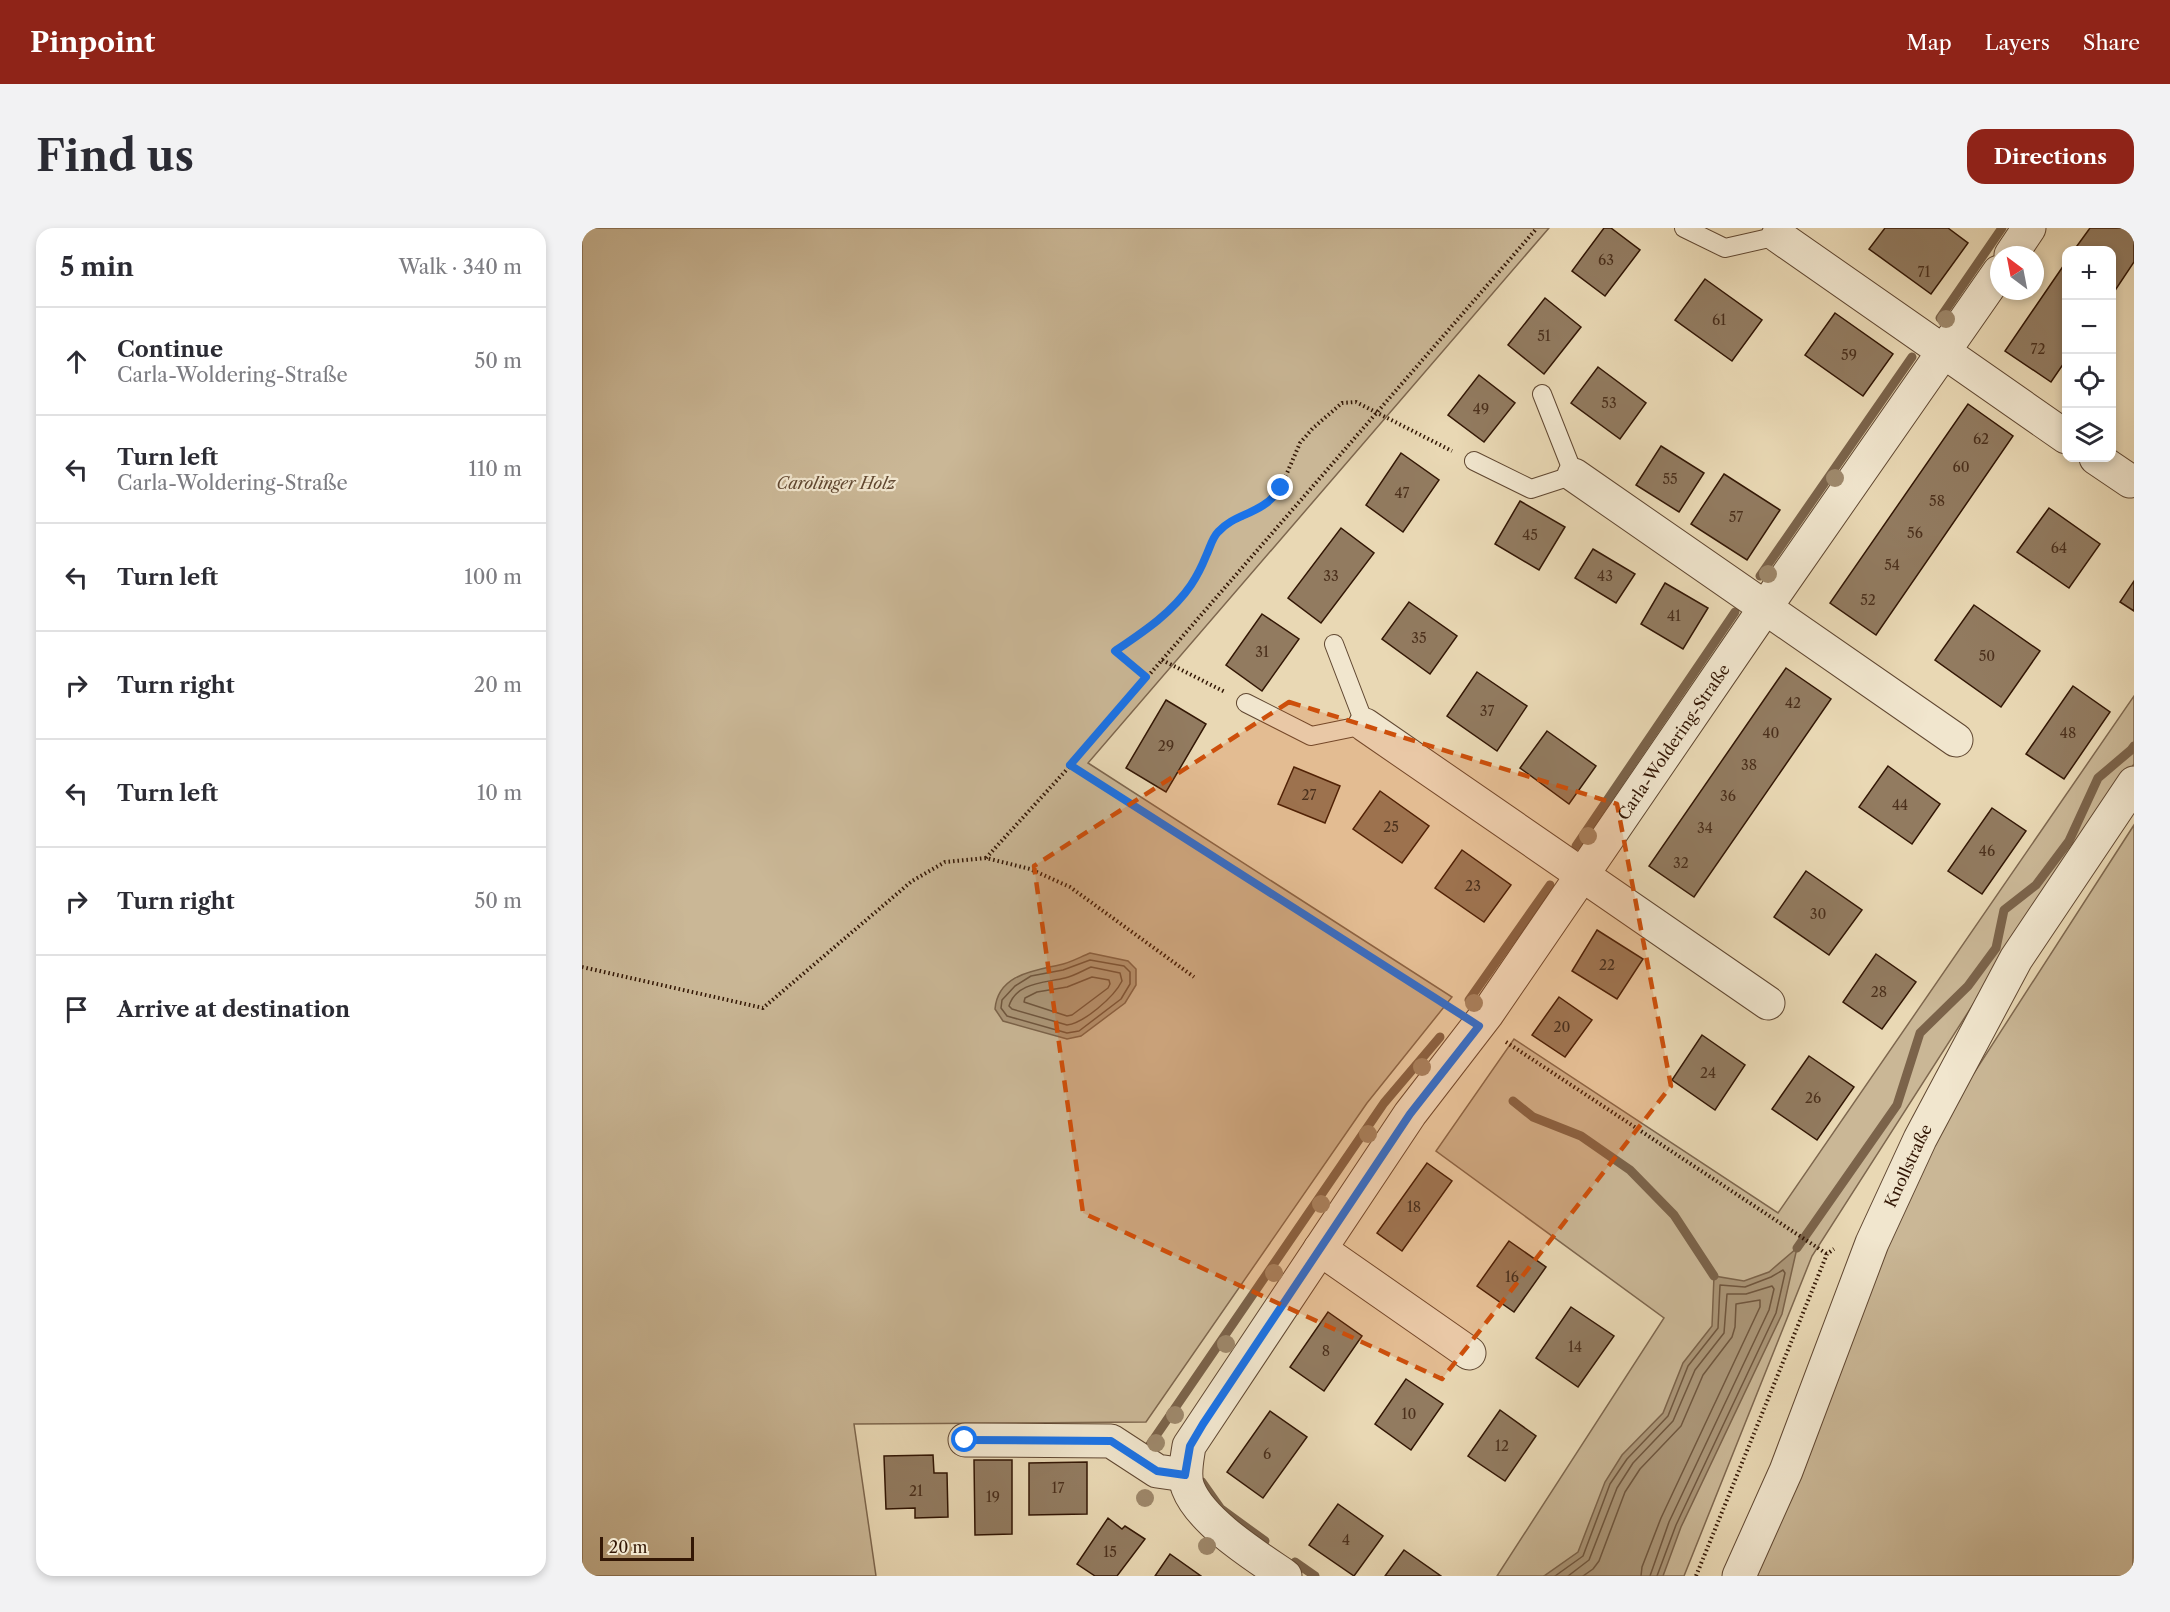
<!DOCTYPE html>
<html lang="en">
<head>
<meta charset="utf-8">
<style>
	body { margin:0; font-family:"Libre Caslon Text",serif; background:#f2f2f3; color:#2b2b33 }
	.controls { position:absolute; right:18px; top:18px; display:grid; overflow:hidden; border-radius:12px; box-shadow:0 3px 9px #0003 }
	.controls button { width:54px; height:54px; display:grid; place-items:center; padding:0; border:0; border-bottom:2px solid #e1e1e2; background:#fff; color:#2b2b33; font:30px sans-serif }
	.compass { position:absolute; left:1408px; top:18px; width:54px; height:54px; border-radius:50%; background:#fff; box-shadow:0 3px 9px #0003; rotate:328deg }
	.scale { position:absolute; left:18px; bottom:15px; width:94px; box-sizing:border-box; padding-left:6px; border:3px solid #331705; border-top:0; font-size:16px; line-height:21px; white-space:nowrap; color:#331705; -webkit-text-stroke:4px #f1e6ce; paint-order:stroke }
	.stop { position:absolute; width:18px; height:18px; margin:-14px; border:4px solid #1a73e8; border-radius:50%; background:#fff }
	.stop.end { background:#1a73e8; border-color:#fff; box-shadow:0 2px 6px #0008 }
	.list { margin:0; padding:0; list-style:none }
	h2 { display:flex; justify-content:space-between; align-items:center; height:78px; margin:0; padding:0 24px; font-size:26px }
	h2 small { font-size:20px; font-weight:400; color:#7c7c81 }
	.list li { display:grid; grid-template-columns:39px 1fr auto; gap:18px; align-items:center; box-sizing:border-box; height:108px; padding:0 24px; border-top:2px solid #e1e1e2 }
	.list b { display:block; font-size:22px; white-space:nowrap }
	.list p { margin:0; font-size:20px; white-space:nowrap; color:#7c7c81 }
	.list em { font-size:20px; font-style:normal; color:#7c7c81 }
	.icon { flex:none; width:33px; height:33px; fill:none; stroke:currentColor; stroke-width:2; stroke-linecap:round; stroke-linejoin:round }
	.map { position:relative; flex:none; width:1552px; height:1348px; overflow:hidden; border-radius:18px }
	header { display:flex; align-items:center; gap:36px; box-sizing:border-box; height:84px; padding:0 30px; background:#8f2418; color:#fff }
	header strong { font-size:28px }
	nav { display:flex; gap:33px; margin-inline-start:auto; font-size:21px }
	.intro { display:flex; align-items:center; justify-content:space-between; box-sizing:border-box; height:144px; padding:0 36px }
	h1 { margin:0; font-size:42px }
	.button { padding:15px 27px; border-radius:18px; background:#8f2418; color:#fff; font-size:21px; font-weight:700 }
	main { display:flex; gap:36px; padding:0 36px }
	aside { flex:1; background:#fff; border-radius:18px; box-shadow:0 3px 9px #0003 }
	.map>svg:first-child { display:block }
	.green { fill:#cab796; stroke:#7e674e; stroke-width:1.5 }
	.water { fill:#ab9678; stroke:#7b634a; stroke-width:1.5 }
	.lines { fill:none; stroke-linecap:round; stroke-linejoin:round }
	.shore { stroke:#6f563e; stroke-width:1.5 }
	.stream { stroke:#7b634a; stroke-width:9 }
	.building { fill:#927b60; stroke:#331705; stroke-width:1.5 }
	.service-casing { stroke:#604731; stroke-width:20 }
	.minor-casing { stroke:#604731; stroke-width:35 }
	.path { stroke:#331705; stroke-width:4; stroke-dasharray:1.5 3; stroke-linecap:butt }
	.service { stroke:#f1e6ce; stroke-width:18 }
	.minor { stroke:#f1e6ce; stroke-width:33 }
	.tree { fill:#9e886b }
	.route { stroke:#1a73e8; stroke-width:8 }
	.marked { fill:#cd4f0b; fill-opacity:0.2; stroke:#cd4f0b; stroke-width:4.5; stroke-dasharray:12 8; stroke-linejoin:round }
	.labels { text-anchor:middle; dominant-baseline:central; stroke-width:4.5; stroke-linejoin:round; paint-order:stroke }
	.number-label { font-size:14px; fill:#4b301c }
	.park-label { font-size:16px; font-style:italic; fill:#604730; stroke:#f1e6ce }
	.street-label { font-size:16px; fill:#331705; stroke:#f1e6ce }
</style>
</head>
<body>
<header>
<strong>Pinpoint</strong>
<nav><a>Map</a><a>Layers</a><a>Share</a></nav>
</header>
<div class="intro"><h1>Find us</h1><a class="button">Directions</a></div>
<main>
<aside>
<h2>5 min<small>Walk · 340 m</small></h2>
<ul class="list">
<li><svg class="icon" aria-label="ahead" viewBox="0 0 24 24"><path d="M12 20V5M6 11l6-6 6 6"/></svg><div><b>Continue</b><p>Carla-Woldering-Straße</p></div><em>50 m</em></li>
<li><svg class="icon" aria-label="left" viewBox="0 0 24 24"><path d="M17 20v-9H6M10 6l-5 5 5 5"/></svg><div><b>Turn left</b><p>Carla-Woldering-Straße</p></div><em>110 m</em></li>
<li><svg class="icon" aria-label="left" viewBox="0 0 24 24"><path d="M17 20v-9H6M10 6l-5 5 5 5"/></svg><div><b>Turn left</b></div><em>100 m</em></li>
<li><svg class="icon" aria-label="right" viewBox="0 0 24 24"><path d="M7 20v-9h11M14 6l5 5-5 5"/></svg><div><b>Turn right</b></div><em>20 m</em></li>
<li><svg class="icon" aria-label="left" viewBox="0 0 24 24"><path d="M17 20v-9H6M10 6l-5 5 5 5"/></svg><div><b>Turn left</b></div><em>10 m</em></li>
<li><svg class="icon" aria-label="right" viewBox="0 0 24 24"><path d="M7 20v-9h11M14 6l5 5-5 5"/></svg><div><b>Turn right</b></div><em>50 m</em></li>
<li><svg class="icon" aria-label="arrive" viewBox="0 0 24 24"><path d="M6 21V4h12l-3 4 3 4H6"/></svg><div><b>Arrive at destination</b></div></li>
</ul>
</aside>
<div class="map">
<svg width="1552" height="1348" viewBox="0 0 1552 1348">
	<rect width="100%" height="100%" fill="#e9d8b4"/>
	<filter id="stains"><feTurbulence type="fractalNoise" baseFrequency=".00333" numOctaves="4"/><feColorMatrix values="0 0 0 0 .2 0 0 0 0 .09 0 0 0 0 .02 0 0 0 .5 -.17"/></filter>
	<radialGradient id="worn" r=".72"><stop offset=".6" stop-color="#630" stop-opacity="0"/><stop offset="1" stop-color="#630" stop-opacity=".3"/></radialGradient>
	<g class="green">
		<path d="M 0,0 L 967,0 L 506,535 L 870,769 L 785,875 L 564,1194 L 272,1196 L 294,1348 L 0,1348 Z"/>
		<path d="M 1552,468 L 1552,536 L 1424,725 L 1230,1028 L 1102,1348 L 915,1348 L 1082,1090 L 854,923 L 932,811 L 1196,985 Z"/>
		<path d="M 1552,597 L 1551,1348 L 1170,1348 L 1341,924 Z"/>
	</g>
	<g class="water">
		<path d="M 508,725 L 546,733 L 554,741 L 554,757 L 543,775 L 499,808 L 485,811 L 421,793 L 413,781 C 416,747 450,743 477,737 C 488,735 498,729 508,725 Z"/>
		<path d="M 1215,1020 L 1200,1086 L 1099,1299 L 1081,1348 L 962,1348 L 996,1324 L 1023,1254 L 1040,1227 L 1081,1185 L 1101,1135 L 1130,1098 L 1132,1048 L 1162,1053 L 1187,1044 Z"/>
	</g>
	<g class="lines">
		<g class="shore">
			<path d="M 508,732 L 542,738 L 548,744 L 548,756 L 539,771 L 497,803 L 485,805 L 425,788 L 419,780 L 420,772 L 433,758 L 449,748 L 481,742 Z"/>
			<path d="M 509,739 L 538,745 L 540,753 C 532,769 502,795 485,797 L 430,781 L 427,778 C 434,754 463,755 483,750 C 492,748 500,743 509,739 Z"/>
			<path d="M 510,749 L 527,752 L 528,756 L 526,760 L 490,787 L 485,788 L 442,774 L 443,770 L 455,764 L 485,759 Z"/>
			<path d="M 973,1348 L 1001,1328 L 1028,1256 L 1045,1231 L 1086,1188 L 1106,1138 L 1136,1100 L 1138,1057 L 1163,1059 L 1189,1049 L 1201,1042 L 1203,1045 L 1194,1085 L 1094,1297 L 1075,1348"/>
			<path d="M 986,1348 L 1007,1332 L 1035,1260 L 1051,1235 L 1091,1193 L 1113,1142 L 1142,1105 L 1145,1066 L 1164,1066 L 1190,1058 L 1192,1061 L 1187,1082 L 1087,1294 L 1068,1348"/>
			<path d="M 1001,1348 L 1011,1341 L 1017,1333 L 1043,1264 L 1058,1241 L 1099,1198 L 1121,1147 L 1150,1109 L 1153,1099 L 1154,1076 L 1178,1072 L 1178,1079 L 1079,1290 L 1060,1339 L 1059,1348"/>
		</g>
		<g class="stream">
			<path d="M 1358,90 L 1420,0"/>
			<path d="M 1178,348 L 1330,129"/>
			<path d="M 994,618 L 1153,384"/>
			<path d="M 887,772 L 968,657"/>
			<path d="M 931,873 L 951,889 L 999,908 L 1048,942 L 1092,987 L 1132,1048"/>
			<path d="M 1215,1020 L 1315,877 L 1338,805 L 1386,758 L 1414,720 L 1422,682 L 1454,657 L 1487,613 L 1516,550 L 1549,522 L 1552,518"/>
			<path d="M 567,1218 L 802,875 L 858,809"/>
			<path d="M 620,1254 L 639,1281 L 683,1313"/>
			<path d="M 713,1334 L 733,1348"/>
		</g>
	</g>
	<g class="building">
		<path d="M 1022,0 L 1029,0 L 1058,22 L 1023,68 L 990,43 Z"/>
		<path d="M 1303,0 L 1366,0 L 1386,15 L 1349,66 L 1287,21 Z"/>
		<path d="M 1508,0 L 1552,0 L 1552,34 L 1530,67 L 1530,22 L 1492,22 Z"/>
		<path d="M 1484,34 L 1484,132 L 1469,154 L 1423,123 Z"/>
		<path d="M 1123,51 L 1180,92 L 1150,133 L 1093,92 Z"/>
		<path d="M 963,70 L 999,99 L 962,146 L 926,117 Z"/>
		<path d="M 1253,85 L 1311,126 L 1281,168 L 1223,127 Z"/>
		<path d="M 1016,139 L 1064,175 L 1038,211 L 989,175 Z"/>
		<path d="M 897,147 L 933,175 L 902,214 L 866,187 Z"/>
		<path d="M 1386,176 L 1431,208 L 1294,407 L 1248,375 Z"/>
		<path d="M 1079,218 L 1122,245 L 1097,284 L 1054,257 Z"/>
		<path d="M 819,225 L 857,252 L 821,304 L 784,277 Z"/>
		<path d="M 1142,246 L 1198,282 L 1165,332 L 1109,296 Z"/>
		<path d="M 938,273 L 983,299 L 957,342 L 913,316 Z"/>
		<path d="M 1467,280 L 1518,316 L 1487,360 L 1435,324 Z"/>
		<path d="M 759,300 L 792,325 L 739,395 L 706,370 Z"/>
		<path d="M 1011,321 L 1053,346 L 1034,375 L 993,350 Z"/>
		<path d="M 1552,353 L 1552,383 L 1538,374 Z"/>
		<path d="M 1083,355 L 1126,380 L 1101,421 L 1059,396 Z"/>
		<path d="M 827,374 L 875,408 L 848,446 L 800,411 Z"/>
		<path d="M 1392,377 L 1458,423 L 1419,479 L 1353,432 Z"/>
		<path d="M 680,386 L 717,411 L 680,463 L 644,437 Z"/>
		<path d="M 1204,440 L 1249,471 L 1112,669 L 1067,638 Z"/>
		<path d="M 895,444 L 945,478 L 915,523 L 865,488 Z"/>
		<path d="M 1491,458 L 1528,484 L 1482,551 L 1444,526 Z"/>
		<path d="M 584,472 L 624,496 L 584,564 L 544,540 Z"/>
		<path d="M 965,503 L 1014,538 L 987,576 L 938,540 Z"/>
		<path d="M 1306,538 L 1358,576 L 1330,616 L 1277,579 Z"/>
		<path d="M 712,539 L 758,558 L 743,595 L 696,576 Z"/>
		<path d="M 798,563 L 847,598 L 820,635 L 771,601 Z"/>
		<path d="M 1410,580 L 1444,603 L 1400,666 L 1366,643 Z"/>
		<path d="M 880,622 L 929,657 L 902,694 L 853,660 Z"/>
		<path d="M 1224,643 L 1280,682 L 1247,727 L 1192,689 Z"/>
		<path d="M 1015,702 L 1061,731 L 1035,771 L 990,743 Z"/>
		<path d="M 1294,726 L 1334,754 L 1300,801 L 1261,774 Z"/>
		<path d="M 977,769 L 1010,792 L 983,829 L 950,807 Z"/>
		<path d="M 1120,807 L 1163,837 L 1133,882 L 1090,852 Z"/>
		<path d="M 1227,828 L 1272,859 L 1235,912 L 1190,881 Z"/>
		<path d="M 845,935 L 870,953 L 820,1023 L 795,1005 Z"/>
		<path d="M 927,1013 L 964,1039 L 932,1084 L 895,1058 Z"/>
		<path d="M 989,1079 L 1032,1108 L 996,1159 L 954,1130 Z"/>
		<path d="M 746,1084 L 780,1108 L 742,1163 L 708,1139 Z"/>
		<path d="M 824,1151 L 861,1176 L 829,1222 L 793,1196 Z"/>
		<path d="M 918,1182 L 954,1208 L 923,1253 L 886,1228 Z"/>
		<path d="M 688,1183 L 725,1209 L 681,1270 L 645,1244 Z"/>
		<path d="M 351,1227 L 352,1245 L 365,1245 L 366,1289 L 333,1290 L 333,1280 L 304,1281 L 302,1228 Z"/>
		<path d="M 392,1232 L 430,1232 L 430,1306 L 393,1307 Z"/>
		<path d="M 505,1234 L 505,1286 L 447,1287 L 447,1235 Z"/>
		<path d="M 756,1276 L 801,1308 L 772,1348 L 727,1317 Z"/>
		<path d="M 526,1290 L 540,1301 L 543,1298 L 563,1311 L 535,1348 L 513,1348 L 495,1336 Z"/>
		<path d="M 822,1322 L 859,1348 L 803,1348 Z"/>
		<path d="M 588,1326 L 619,1348 L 573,1348 Z"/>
	</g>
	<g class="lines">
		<g class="service-casing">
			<g id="service">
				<path d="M 1102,0 L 1143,20 L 1196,8 L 1193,2"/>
				<path d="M 892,233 L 949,261 L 992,247 L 960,166"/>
				<path d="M 664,475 L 729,508 L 783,497 L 752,416"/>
			</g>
		</g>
		<g class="minor-casing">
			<g id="minor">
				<path d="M 1196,8 L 1484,209"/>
				<path d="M 1429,27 L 1447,0"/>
				<path d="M 1514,230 L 1548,253"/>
				<path d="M 992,247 L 1374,512"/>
				<path d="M 783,497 L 1186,775"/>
				<path d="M 738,1021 L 887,1125"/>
				<path d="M 383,1212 L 529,1213 L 575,1243 L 603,1247"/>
				<path id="s1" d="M 703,1348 C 674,1328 619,1294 606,1260 C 601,1247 605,1232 607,1218 L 828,886 L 905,786 L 1183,380 L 1417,44"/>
				<path id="s2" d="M 1157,1348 L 1204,1243 L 1290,1015 L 1338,911 L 1434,731 L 1552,555"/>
			</g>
		</g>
		<g class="path">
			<path d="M 580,432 L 643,464"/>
			<path d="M 565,449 L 533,423 L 586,383 L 609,357 L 624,330 L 634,306 L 642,298 L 674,283 L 690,272 L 699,259 L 718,215 L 731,200 L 760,175 L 774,174 L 870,223"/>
			<path d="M 488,538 L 869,780"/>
			<path d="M 404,630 L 488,538 L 955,0"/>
			<path d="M 0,739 L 181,780 L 330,653 L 363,634 L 404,630 L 448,641 L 488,659 L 612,749"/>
			<path d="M 924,814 L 1245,1026"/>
			<path d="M 1114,1348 L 1245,1026 L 1252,1021"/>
		</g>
		<use href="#service" class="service"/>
		<use href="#minor" class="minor"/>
	</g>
	<g class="tree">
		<circle cx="1364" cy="91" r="9"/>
		<circle cx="1253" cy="250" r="9"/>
		<circle cx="1186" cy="346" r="9"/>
		<circle cx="1006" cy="608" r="9"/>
		<circle cx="892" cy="775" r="9"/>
		<circle cx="840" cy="839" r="9"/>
		<circle cx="786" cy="906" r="9"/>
		<circle cx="739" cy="976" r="9"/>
		<circle cx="692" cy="1045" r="9"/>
		<circle cx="644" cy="1116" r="9"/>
		<circle cx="593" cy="1187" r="9"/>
		<circle cx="574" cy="1215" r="9"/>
		<circle cx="563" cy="1270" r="9"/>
		<circle cx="625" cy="1318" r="9"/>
	</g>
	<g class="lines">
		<path class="route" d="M 383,1212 L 529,1213 L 575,1243 L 603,1247 L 608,1218 L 621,1196 L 828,886 L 897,798 L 488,537 L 564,449 L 533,423 C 561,404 590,385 609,357 C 615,348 620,338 624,328 C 628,320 630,310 636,304 C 654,284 679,288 699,260"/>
	</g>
	<path class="marked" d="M 707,474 L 1035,576 L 1089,858 L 860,1151 L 501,985 L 452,638 Z"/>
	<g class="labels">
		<g class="number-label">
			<text x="1024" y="32">63</text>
			<text x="1342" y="44">71</text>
			<text x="1137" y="92">61</text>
			<text x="962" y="108">51</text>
			<text x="1456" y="121">72</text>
			<text x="1267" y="127">59</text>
			<text x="1027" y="175">53</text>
			<text x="899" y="181">49</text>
			<text x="1399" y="211">62</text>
			<text x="1379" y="239">60</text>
			<text x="1088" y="251">55</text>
			<text x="820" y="265">47</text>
			<text x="1355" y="273">58</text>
			<text x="1154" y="289">57</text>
			<text x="1333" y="305">56</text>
			<text x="948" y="307">45</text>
			<text x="1477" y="320">64</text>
			<text x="1310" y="337">54</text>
			<text x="749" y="348">33</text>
			<text x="1023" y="348">43</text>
			<text x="1286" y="372">52</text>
			<text x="1092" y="388">41</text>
			<text x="837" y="410">35</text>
			<text x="680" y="424">31</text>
			<text x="1405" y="428">50</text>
			<text x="1211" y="475">42</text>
			<text x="905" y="483">37</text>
			<text x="1189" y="505">40</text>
			<text x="1486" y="505">48</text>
			<text x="584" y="518">29</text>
			<text x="1167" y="537">38</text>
			<text x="727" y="567">27</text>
			<text x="1146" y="568">36</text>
			<text x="1318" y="577">44</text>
			<text x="809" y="599">25</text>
			<text x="1123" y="600">34</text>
			<text x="1405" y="623">46</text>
			<text x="1099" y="635">32</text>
			<text x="891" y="658">23</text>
			<text x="1236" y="686">30</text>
			<text x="1025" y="737">22</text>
			<text x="1297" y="764">28</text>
			<text x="980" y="799">20</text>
			<text x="1126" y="845">24</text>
			<text x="1231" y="870">26</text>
			<text x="832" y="979">18</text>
			<text x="930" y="1049">16</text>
			<text x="993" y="1119">14</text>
			<text x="744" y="1123">8</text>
			<text x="827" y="1186">10</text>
			<text x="920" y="1218">12</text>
			<text x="685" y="1226">6</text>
			<text x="476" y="1260">17</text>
			<text x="334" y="1263">21</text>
			<text x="411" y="1269">19</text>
			<text x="764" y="1312">4</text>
			<text x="528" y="1324">15</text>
		</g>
		<g class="park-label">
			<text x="254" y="255">Carolinger Holz</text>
		</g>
		<g class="street-label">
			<text stroke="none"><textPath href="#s1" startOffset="1030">Carla-Woldering-Straße</textPath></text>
			<text stroke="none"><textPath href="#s2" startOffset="444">Knollstraße</textPath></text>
		</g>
	</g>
	<rect width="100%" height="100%" filter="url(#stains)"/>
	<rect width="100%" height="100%" fill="url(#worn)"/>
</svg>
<div class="controls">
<button>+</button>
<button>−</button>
<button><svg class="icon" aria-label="locate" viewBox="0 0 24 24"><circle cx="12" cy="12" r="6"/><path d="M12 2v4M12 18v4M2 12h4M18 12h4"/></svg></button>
<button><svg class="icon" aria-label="layers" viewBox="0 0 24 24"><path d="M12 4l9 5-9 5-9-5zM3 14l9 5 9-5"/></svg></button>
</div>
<svg class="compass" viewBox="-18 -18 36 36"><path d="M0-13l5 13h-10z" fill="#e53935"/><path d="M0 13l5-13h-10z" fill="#7c7c81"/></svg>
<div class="scale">20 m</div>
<div class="stop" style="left:383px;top:1212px"></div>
<div class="stop end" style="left:699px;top:260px"></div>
</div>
</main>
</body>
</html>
